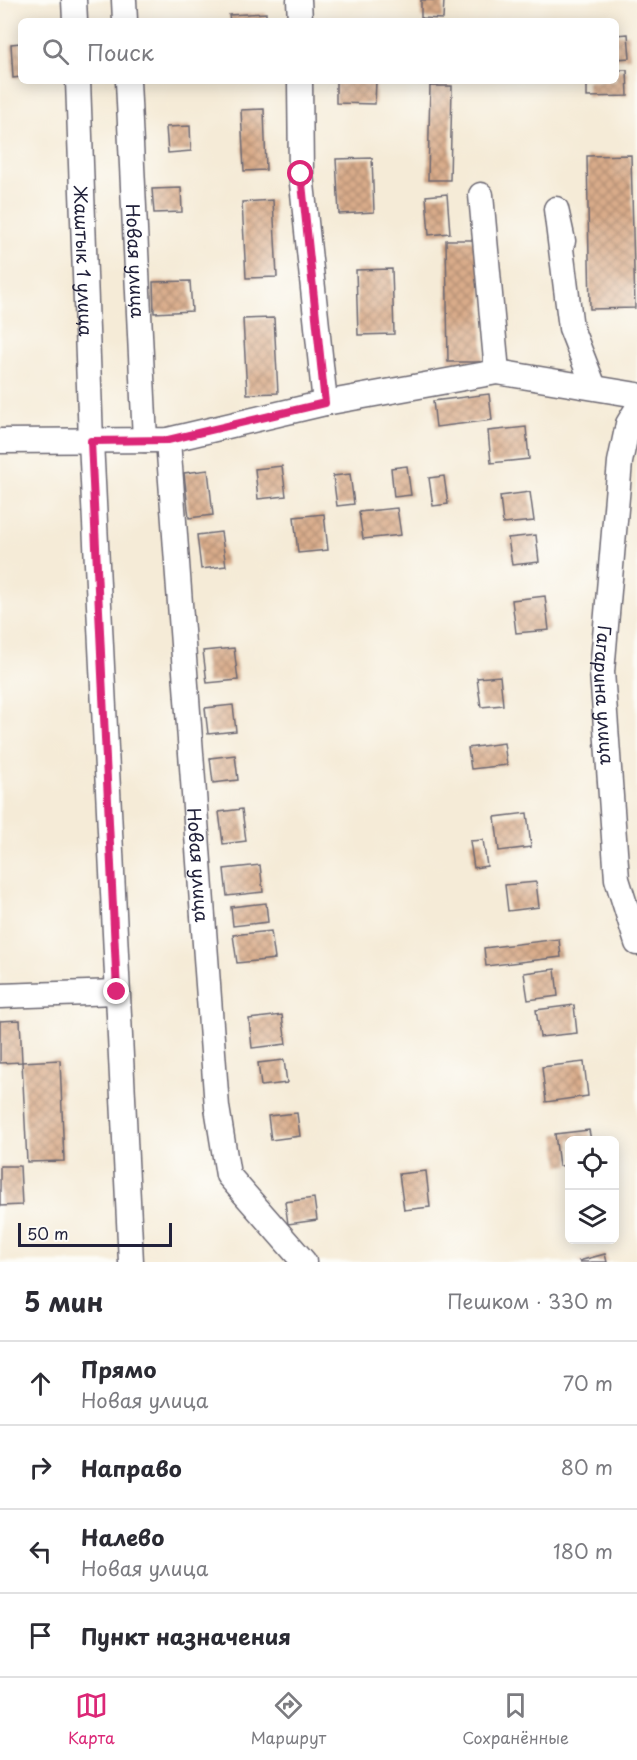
<!DOCTYPE html>
<html lang="ru">
<head>
<meta charset="utf-8">
<style>
	body { margin:0; font-family:"Playpen Sans",sans-serif; background:#f7f7f7; color:#2b2b33 }
	.controls { position:absolute; right:18px; bottom:18px; display:grid; overflow:hidden; border-radius:9px; box-shadow:0 3px 15px #0003 }
	.controls button { width:54px; height:54px; display:grid; place-items:center; padding:0; border:0; border-bottom:2px solid #e1e1e2; background:#fff; color:#2b2b33; font:30px sans-serif }
	.scale { position:absolute; left:18px; bottom:15px; width:154px; box-sizing:border-box; padding-left:6px; border:3px solid #22223b; border-top:0; font-size:16px; line-height:21px; white-space:nowrap; color:#22223b; -webkit-text-stroke:4px #fdfcf7; paint-order:stroke }
	.stop { position:absolute; width:18px; height:18px; margin:-14px; border:4px solid #db2777; border-radius:50%; background:#fff }
	.stop.end { background:#db2777; border-color:#fff; box-shadow:0 2px 6px #0008 }
	.list { margin:0; padding:0; list-style:none }
	h2 { display:flex; justify-content:space-between; align-items:center; height:78px; margin:0; padding:0 24px; font-size:26px }
	h2 small { font-size:20px; font-weight:400; color:#7c7c81 }
	.list li { display:grid; grid-template-columns:39px 1fr auto; gap:18px; align-items:center; box-sizing:border-box; height:84px; padding:0 24px; border-top:2px solid #e1e1e2 }
	.list b { display:block; font-size:22px; white-space:nowrap }
	.list p { margin:0; font-size:20px; white-space:nowrap; color:#7c7c81 }
	.list em { font-size:20px; font-style:normal; color:#7c7c81 }
	.icon { flex:none; width:33px; height:33px; fill:none; stroke:currentColor; stroke-width:2; stroke-linecap:round; stroke-linejoin:round }
	.map { position:relative; flex:none; width:637px; height:1262px; overflow:hidden }
	.search { position:absolute; background:#fff; box-shadow:0 3px 15px #0003; left:18px; right:18px; top:18px; height:66px; display:flex; align-items:center; gap:15px; box-sizing:border-box; padding:0 21px; border-radius:9px; color:#7c7c81; font-size:22px }
	.sheet { height:414px; background:#fff }
	nav { display:flex; justify-content:space-around; align-items:center; box-sizing:border-box; height:84px; border-top:2px solid #e1e1e2; background:#fff; font-size:16px; color:#7c7c81 }
	nav a { display:grid; justify-items:center; gap:3px }
	nav .on { color:#db2777 }
	.map>svg:first-child { display:block }
	.building { fill:url(#building-cross-hatch) }
	.lines { fill:none; stroke-linecap:round; stroke-linejoin:round }
	.minor-casing { stroke:#6c6872; stroke-width:27 }
	.minor { stroke:#fff; stroke-width:24 }
	.route { stroke:#db2777; stroke-width:8 }
	.labels { text-anchor:middle; dominant-baseline:central; stroke-width:4.5; stroke-linejoin:round; paint-order:stroke }
	.street-label { font-size:18px; fill:#22223b; stroke:#fdfcf7 }
</style>
</head>
<body>
<div class="map">
<svg width="637" height="1262" viewBox="0 0 637 1262">
	<defs>
		<pattern id="building-cross-hatch" width="8" height="8" patternUnits="userSpaceOnUse" patternTransform="scale(1.5)"><rect width="8" height="8" fill="#d9ac8a"/><path d="M0 0l8 8M0 8l8-8" fill="none" stroke="#b08c72"/></pattern>
	</defs>
	<rect width="100%" height="100%" fill="#fdfcf7"/>
	<filter id="ink" filterUnits="userSpaceOnUse"><feTurbulence type="fractalNoise" baseFrequency=".0167" numOctaves="2"/><feDisplacementMap in="SourceGraphic" scale="12" xChannelSelector="R" yChannelSelector="G"/><feConvolveMatrix kernelMatrix="1 2 1 2 8 2 1 2 1" color-interpolation-filters="sRGB"/></filter>
	<filter id="wash" filterUnits="userSpaceOnUse"><feTurbulence type="fractalNoise" baseFrequency=".008" numOctaves="4" result="noise"/><feDisplacementMap in="SourceGraphic" scale="24" xChannelSelector="R" yChannelSelector="G"/><feGaussianBlur stdDeviation="1.35" result="paint"/><feColorMatrix in="noise" values="0 0 0 0 0 0 0 0 0 0 0 0 0 0 0 0 0 1.4 0 .05"/><feComposite in="paint" operator="in"/></filter>
	<g filter="url(#wash)">
		<rect width="100%" height="100%" fill="#f5ebd7"/>
		<g id="blocks">
			<g class="building">
				<path d="M 421,0 L 444,0 L 443,19 L 421,18 Z"/>
				<path d="M 266,13 L 266,21 L 230,21 L 229,15 Z"/>
				<path d="M 628,34 L 630,58 L 616,59 L 616,35 Z"/>
				<path d="M 21,43 L 21,77 L 13,78 L 11,44 Z"/>
				<path d="M 616,70 L 627,70 L 628,96 L 587,97 L 587,81 L 616,81 Z"/>
				<path d="M 336,81 L 376,81 L 375,104 L 336,103 Z"/>
				<path d="M 430,86 L 452,86 L 450,180 L 428,180 Z"/>
				<path d="M 264,109 L 266,170 L 244,171 L 241,110 Z"/>
				<path d="M 190,126 L 191,151 L 168,153 L 166,127 Z"/>
				<path d="M 631,155 L 635,308 L 590,309 L 587,156 Z"/>
				<path d="M 372,158 L 374,212 L 339,214 L 336,159 Z"/>
				<path d="M 181,188 L 182,212 L 154,213 L 152,189 Z"/>
				<path d="M 447,194 L 450,233 L 429,235 L 426,196 Z"/>
				<path d="M 273,200 L 277,277 L 246,278 L 242,202 Z"/>
				<path d="M 446,240 L 481,240 L 483,362 L 448,362 Z"/>
				<path d="M 392,269 L 394,334 L 358,335 L 356,270 Z"/>
				<path d="M 190,281 L 192,311 L 154,313 L 153,282 Z"/>
				<path d="M 274,318 L 278,393 L 247,394 L 243,319 Z"/>
				<path d="M 489,394 L 492,420 L 436,427 L 433,401 Z"/>
				<path d="M 526,427 L 529,459 L 491,463 L 488,431 Z"/>
				<path d="M 282,466 L 286,496 L 258,499 L 255,469 Z"/>
				<path d="M 407,466 L 411,495 L 394,497 L 391,468 Z"/>
				<path d="M 208,470 L 213,515 L 189,518 L 184,473 Z"/>
				<path d="M 350,474 L 354,504 L 337,506 L 333,476 Z"/>
				<path d="M 444,476 L 448,504 L 433,506 L 429,478 Z"/>
				<path d="M 530,492 L 534,521 L 503,524 L 500,496 Z"/>
				<path d="M 397,508 L 401,535 L 363,539 L 359,512 Z"/>
				<path d="M 324,514 L 328,550 L 298,553 L 294,517 Z"/>
				<path d="M 221,532 L 226,566 L 201,569 L 197,535 Z"/>
				<path d="M 536,535 L 539,562 L 512,565 L 508,538 Z"/>
				<path d="M 545,596 L 549,630 L 516,633 L 512,600 Z"/>
				<path d="M 234,648 L 238,680 L 207,683 L 203,651 Z"/>
				<path d="M 500,676 L 503,705 L 481,707 L 477,678 Z"/>
				<path d="M 233,705 L 236,731 L 208,734 L 205,708 Z"/>
				<path d="M 504,743 L 507,765 L 471,769 L 468,748 Z"/>
				<path d="M 235,755 L 238,780 L 213,783 L 210,758 Z"/>
				<path d="M 242,809 L 246,841 L 223,844 L 219,812 Z"/>
				<path d="M 527,813 L 531,847 L 499,851 L 495,817 Z"/>
				<path d="M 483,840 L 487,866 L 474,868 L 470,841 Z"/>
				<path d="M 260,865 L 263,892 L 227,896 L 224,869 Z"/>
				<path d="M 536,882 L 539,907 L 508,911 L 505,885 Z"/>
				<path d="M 266,903 L 268,922 L 233,926 L 231,907 Z"/>
				<path d="M 271,931 L 275,959 L 237,963 L 233,935 Z"/>
				<path d="M 559,939 L 561,957 L 486,966 L 484,948 Z"/>
				<path d="M 555,969 L 558,996 L 528,1000 L 524,973 Z"/>
				<path d="M 574,1005 L 577,1033 L 540,1037 L 536,1010 Z"/>
				<path d="M 282,1015 L 286,1044 L 252,1048 L 249,1019 Z"/>
				<path d="M 20,1020 L 22,1062 L 0,1063 L 0,1021 Z"/>
				<path d="M 60,1060 L 64,1161 L 27,1162 L 22,1062 Z"/>
				<path d="M 284,1060 L 287,1083 L 261,1086 L 258,1063 Z"/>
				<path d="M 584,1062 L 588,1096 L 546,1102 L 542,1067 Z"/>
				<path d="M 297,1113 L 300,1136 L 271,1140 L 268,1116 Z"/>
				<path d="M 589,1130 L 591,1140 L 570,1140 L 570,1165 L 559,1166 L 555,1134 Z"/>
				<path d="M 0,1166 L 20,1166 L 22,1205 L 0,1206 Z"/>
				<path d="M 426,1171 L 430,1207 L 404,1210 L 399,1174 Z"/>
				<path d="M 314,1198 L 317,1220 L 288,1224 L 285,1202 Z"/>
				<path d="M 605,1254 L 607,1262 L 580,1262 L 579,1261 Z"/>
			</g>
		</g>
	</g>
	<g filter="url(#ink)">
		<use href="#blocks" fill-opacity="0" stroke="#6c6872" stroke-width="1.5"/>
		<g class="lines">
			<g class="minor-casing">
				<g id="minor">
					<path d="M 74,0 L 75,21"/>
					<path d="M 124,0 L 125,21"/>
					<path d="M 299,0 L 300,21"/>
					<path id="s1" d="M 78,81 L 91,441 L 131,1262"/>
					<path id="s2" d="M 128,81 L 145,440"/>
					<path d="M 300,81 L 301,174 L 325,403"/>
					<path d="M 481,195 L 497,372"/>
					<path d="M 563,241 L 556,209 L 571,328 L 594,387"/>
					<path id="s3" d="M 637,409 L 628,424 L 620,462 L 602,672 L 617,879 L 637,943"/>
					<path id="s4" d="M 168,440 L 217,1107 L 228,1175 L 304,1262"/>
					<path d="M 0,441 L 168,440 L 325,403 L 497,372 L 637,395"/>
					<path d="M 0,996 L 117,992"/>
				</g>
			</g>
			<use href="#minor" class="minor"/>
		</g>
	</g>
	<g class="lines" filter="url(#ink)">
		<path class="route" d="M 117,992 L 91,441 L 168,440 L 325,403 L 301,174"/>
	</g>
	<g class="labels">
		<g class="street-label">
			<text stroke="none"><textPath href="#s1" startOffset="180">Жаштык 1 улица</textPath></text>
			<text stroke="none"><textPath href="#s2" startOffset="180">Новая улица</textPath></text>
			<text stroke="none"><textPath href="#s3" startOffset="290">Гагарина улица</textPath></text>
			<text stroke="none"><textPath href="#s4" startOffset="426">Новая улица</textPath></text>
		</g>
	</g>
</svg>
<div class="controls">
<button><svg class="icon" aria-label="locate" viewBox="0 0 24 24"><circle cx="12" cy="12" r="6"/><path d="M12 2v4M12 18v4M2 12h4M18 12h4"/></svg></button>
<button><svg class="icon" aria-label="layers" viewBox="0 0 24 24"><path d="M12 4l9 5-9 5-9-5zM3 14l9 5 9-5"/></svg></button>
</div>
<div class="scale">50 m</div>
<div class="stop" style="left:301px;top:174px"></div>
<div class="stop end" style="left:117px;top:992px"></div>
<div class="search"><svg class="icon" aria-label="search" viewBox="0 0 24 24"><circle cx="10" cy="10" r="6"/><path d="M15 15l6 6"/></svg>Поиск</div>
</div>
<section class="sheet">
<h2>5 мин<small>Пешком · 330 m</small></h2>
<ul class="list">
<li><svg class="icon" aria-label="ahead" viewBox="0 0 24 24"><path d="M12 20V5M6 11l6-6 6 6"/></svg><div><b>Прямо</b><p>Новая улица</p></div><em>70 m</em></li>
<li><svg class="icon" aria-label="right" viewBox="0 0 24 24"><path d="M7 20v-9h11M14 6l5 5-5 5"/></svg><div><b>Направо</b></div><em>80 m</em></li>
<li><svg class="icon" aria-label="left" viewBox="0 0 24 24"><path d="M17 20v-9H6M10 6l-5 5 5 5"/></svg><div><b>Налево</b><p>Новая улица</p></div><em>180 m</em></li>
<li><svg class="icon" aria-label="arrive" viewBox="0 0 24 24"><path d="M6 21V4h12l-3 4 3 4H6"/></svg><div><b>Пункт назначения</b></div></li>
</ul>
</section>
<nav>
<a class="on"><svg class="icon" aria-label="map" viewBox="0 0 24 24"><path d="M3 6l6-2 6 2 6-2v14l-6 2-6-2-6 2zM9 4v14M15 6v14"/></svg>Карта</a>
<a><svg class="icon" aria-label="directions" viewBox="0 0 24 24"><path d="M12 3l9 9-9 9-9-9zM9 14v-3h6M13 9l2 2-2 2"/></svg>Маршрут</a>
<a><svg class="icon" aria-label="saved" viewBox="0 0 24 24"><path d="M7 4h10v16l-5-4-5 4z"/></svg>Сохранённые</a>
</nav>
</body>
</html>
